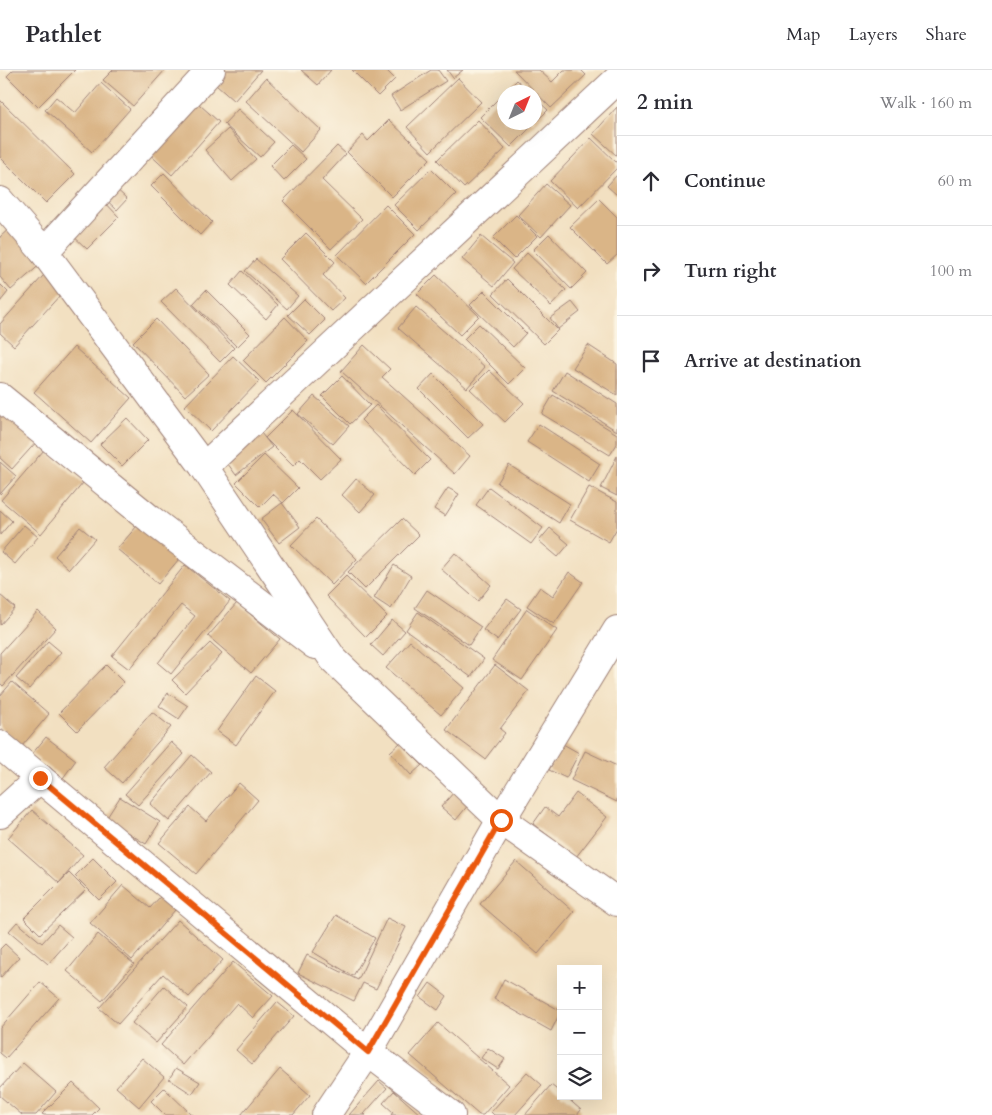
<!DOCTYPE html>
<html lang="en">
<head>
<meta charset="utf-8">
<style>
	body { margin:0; font-family:Cardo,serif; background:#f2f2f3; color:#2b2b33 }
	.controls { position:absolute; right:15px; bottom:15px; display:grid; overflow:hidden; border-radius:0px; box-shadow:0 5px 20px #0002 }
	.controls button { width:45px; height:45px; display:grid; place-items:center; padding:0; border:0; border-bottom:1px solid #e1e1e2; background:#fff; color:#2b2b33; font:25px sans-serif }
	.compass { position:absolute; left:497px; top:15px; width:45px; height:45px; border-radius:50%; background:#fff; box-shadow:0 5px 20px #0002; rotate:43deg }
	.stop { position:absolute; width:15px; height:15px; margin:-11px; border:4px solid #ea580c; border-radius:50%; background:#fff }
	.stop.end { background:#ea580c; border-color:#fff; box-shadow:0 1px 5px #0008 }
	.list { margin:0; padding:0; list-style:none }
	h2 { display:flex; justify-content:space-between; align-items:center; height:65px; margin:0; padding:0 20px; font-size:21px }
	h2 small { font-size:16px; font-weight:400; color:#7c7c81 }
	.list li { display:grid; grid-template-columns:32px 1fr auto; gap:15px; align-items:center; box-sizing:border-box; height:90px; padding:0 20px; border-top:1px solid #e1e1e2 }
	.list b { display:block; font-size:19px; white-space:nowrap }
	.list em { font-size:16px; font-style:normal; color:#7c7c81 }
	.icon { flex:none; width:28px; height:28px; fill:none; stroke:currentColor; stroke-width:2; stroke-linecap:round; stroke-linejoin:round }
	.map { position:relative; flex:none; width:617px; height:1045px; overflow:hidden }
	header { display:flex; align-items:center; gap:30px; box-sizing:border-box; height:70px; padding:0 25px; background:#fff; border-bottom:1px solid #e1e1e2 }
	header strong { font-size:24px }
	nav { display:flex; gap:28px; margin-inline-start:auto; font-size:18px }
	main { display:flex }
	aside { flex:1; background:#fff }
	.map>svg:first-child { display:block }
	.building { fill:#dab587 }
	.lines { fill:none; stroke-linecap:round; stroke-linejoin:round }
	.minor-casing { stroke:#9e8076; stroke-width:30 }
	.minor { stroke:#fff; stroke-width:28 }
	.route { stroke:#ea580c; stroke-width:6 }
</style>
</head>
<body>
<header>
<strong>Pathlet</strong>
<nav><a>Map</a><a>Layers</a><a>Share</a></nav>
</header>
<main>
<div class="map">
<svg width="617" height="1045" viewBox="0 0 617 1045">
	<rect width="100%" height="100%" fill="#fcf5e5"/>
	<filter id="ink" filterUnits="userSpaceOnUse"><feTurbulence type="fractalNoise" baseFrequency=".02" numOctaves="2"/><feDisplacementMap in="SourceGraphic" scale="10" xChannelSelector="R" yChannelSelector="G"/><feConvolveMatrix kernelMatrix="1 2 1 2 8 2 1 2 1" color-interpolation-filters="sRGB"/></filter>
	<filter id="wash" filterUnits="userSpaceOnUse"><feTurbulence type="fractalNoise" baseFrequency=".0096" numOctaves="4" result="noise"/><feDisplacementMap in="SourceGraphic" scale="20" xChannelSelector="R" yChannelSelector="G"/><feGaussianBlur stdDeviation="1.12" result="paint"/><feColorMatrix in="noise" values="0 0 0 0 0 0 0 0 0 0 0 0 0 0 0 0 0 1.4 0 .05"/><feComposite in="paint" operator="in"/></filter>
	<g filter="url(#wash)">
		<rect width="100%" height="100%" fill="#f2e0c1"/>
		<g id="blocks">
			<g class="building">
				<path d="M 13,0 L 75,0 L 38,37 L 7,6 Z"/>
				<path d="M 113,0 L 165,0 L 133,36 L 103,10 Z"/>
				<path d="M 213,0 L 261,0 L 234,31 L 207,7 Z"/>
				<path d="M 301,0 L 331,0 L 318,15 Z"/>
				<path d="M 352,0 L 386,0 L 395,9 L 378,26 Z"/>
				<path d="M 431,0 L 438,0 L 446,11 L 400,40 L 391,26 Z"/>
				<path d="M 447,0 L 463,0 L 453,8 Z"/>
				<path d="M 514,0 L 539,0 L 552,12 L 564,0 L 581,0 L 586,5 L 551,38 Z"/>
				<path d="M 266,8 L 321,60 L 301,82 L 246,31 Z"/>
				<path d="M 458,8 L 481,32 L 430,82 L 407,57 Z"/>
				<path d="M 517,10 L 530,22 L 505,22 Z"/>
				<path d="M 101,13 L 130,39 L 92,82 L 45,40 L 56,27 L 75,43 Z"/>
				<path d="M 504,23 L 504,52 L 534,52 L 534,27 L 548,40 L 511,77 L 480,47 Z"/>
				<path d="M 191,27 L 219,52 L 172,105 L 144,79 Z"/>
				<path d="M 0,30 L 75,104 L 46,133 L 0,87 Z"/>
				<path d="M 617,37 L 617,86 L 593,64 Z"/>
				<path d="M 238,39 L 274,72 L 260,87 L 224,54 Z"/>
				<path d="M 389,50 L 430,89 L 392,127 L 347,82 L 363,65 L 368,71 Z"/>
				<path d="M 478,50 L 505,79 L 464,118 L 437,90 Z"/>
				<path d="M 228,59 L 256,89 L 232,111 L 205,80 Z"/>
				<path d="M 591,68 L 617,93 L 617,98 L 578,138 L 550,111 Z"/>
				<path d="M 291,75 L 306,89 L 284,111 L 270,96 Z"/>
				<path d="M 337,76 L 346,84 L 322,110 L 362,149 L 331,179 L 283,131 Z"/>
				<path d="M 431,99 L 456,124 L 419,160 L 394,135 Z"/>
				<path d="M 164,103 L 212,152 L 200,165 L 151,116 Z"/>
				<path d="M 617,105 L 617,125 L 607,116 Z"/>
				<path d="M 110,113 L 127,129 L 117,140 L 100,124 Z"/>
				<path d="M 546,114 L 570,135 L 541,167 L 518,145 Z"/>
				<path d="M 101,128 L 119,147 L 87,179 L 68,161 Z"/>
				<path d="M 599,129 L 617,147 L 617,185 L 607,194 L 570,157 Z"/>
				<path d="M 386,135 L 415,164 L 366,213 L 337,185 Z"/>
				<path d="M 516,145 L 537,166 L 514,189 L 493,168 Z"/>
				<path d="M 11,157 L 43,192 L 11,220 L 0,207 L 0,167 Z"/>
				<path d="M 306,163 L 335,192 L 323,205 L 345,228 L 331,241 L 280,189 Z"/>
				<path d="M 549,164 L 587,203 L 571,219 L 533,180 Z"/>
				<path d="M 481,166 L 513,193 L 494,216 L 462,189 Z"/>
				<path d="M 527,183 L 566,220 L 551,236 L 512,199 Z"/>
				<path d="M 256,189 L 298,226 L 287,239 L 245,201 Z"/>
				<path d="M 52,196 L 71,213 L 14,276 L 0,263 L 0,254 Z"/>
				<path d="M 242,201 L 278,235 L 266,249 L 230,215 Z"/>
				<path d="M 436,205 L 479,246 L 460,265 L 417,224 Z"/>
				<path d="M 507,209 L 558,260 L 544,274 L 493,224 Z"/>
				<path d="M 0,214 L 8,222 L 0,232 Z"/>
				<path d="M 176,218 L 234,278 L 220,292 L 161,232 Z"/>
				<path d="M 206,220 L 250,264 L 237,277 L 193,234 Z"/>
				<path d="M 484,221 L 526,263 L 513,277 L 470,235 Z"/>
				<path d="M 304,229 L 325,250 L 310,265 L 288,245 Z"/>
				<path d="M 572,232 L 580,242 L 558,259 L 550,248 Z"/>
				<path d="M 416,237 L 485,297 L 467,318 L 398,258 Z"/>
				<path d="M 285,247 L 308,271 L 266,313 L 243,290 Z"/>
				<path d="M 156,249 L 209,304 L 185,326 L 133,272 Z"/>
				<path d="M 479,254 L 525,298 L 509,314 L 464,269 Z"/>
				<path d="M 364,275 L 390,299 L 382,307 L 470,386 L 455,404 L 341,301 Z"/>
				<path d="M 588,275 L 617,294 L 617,325 L 573,298 Z"/>
				<path d="M 74,277 L 131,328 L 91,373 L 34,322 Z"/>
				<path d="M 233,286 L 259,311 L 211,361 L 185,336 Z"/>
				<path d="M 489,300 L 524,333 L 505,352 L 470,319 Z"/>
				<path d="M 565,301 L 617,334 L 617,361 L 553,321 Z"/>
				<path d="M 433,304 L 483,354 L 468,368 L 419,319 Z"/>
				<path d="M 342,306 L 370,335 L 350,354 L 322,326 Z"/>
				<path d="M 553,325 L 617,364 L 617,374 L 610,385 L 542,344 Z"/>
				<path d="M 314,326 L 349,356 L 333,374 L 298,344 Z"/>
				<path d="M 0,335 L 39,369 L 12,399 L 0,388 Z"/>
				<path d="M 376,335 L 430,390 L 415,405 L 361,350 Z"/>
				<path d="M 293,340 L 341,389 L 320,409 L 300,389 L 293,396 L 265,368 Z"/>
				<path d="M 127,348 L 148,370 L 122,396 L 100,374 Z"/>
				<path d="M 539,354 L 600,394 L 589,412 L 527,372 Z"/>
				<path d="M 261,363 L 272,377 L 236,405 L 225,390 Z"/>
				<path d="M 44,380 L 83,413 L 41,464 L 1,430 Z"/>
				<path d="M 264,385 L 298,418 L 283,433 L 273,424 L 260,437 L 236,413 Z"/>
				<path d="M 617,386 L 617,426 L 601,418 Z"/>
				<path d="M 0,392 L 16,406 L 0,424 Z"/>
				<path d="M 509,395 L 570,434 L 559,453 L 497,413 Z"/>
				<path d="M 356,409 L 375,425 L 360,442 L 342,425 Z"/>
				<path d="M 489,417 L 543,458 L 531,474 L 476,435 Z"/>
				<path d="M 589,417 L 617,432 L 617,458 L 609,472 L 570,450 Z"/>
				<path d="M 448,418 L 459,424 L 445,446 L 434,439 Z"/>
				<path d="M 282,433 L 300,457 L 279,473 L 261,449 Z"/>
				<path d="M 0,440 L 12,451 L 0,465 Z"/>
				<path d="M 144,448 L 184,483 L 158,514 L 117,479 Z"/>
				<path d="M 316,449 L 357,489 L 332,515 L 291,475 Z"/>
				<path d="M 402,449 L 419,465 L 365,519 L 348,502 Z"/>
				<path d="M 24,455 L 38,467 L 15,494 L 1,482 Z"/>
				<path d="M 80,457 L 95,469 L 69,499 L 55,486 Z"/>
				<path d="M 550,458 L 569,474 L 558,487 L 539,471 Z"/>
				<path d="M 455,483 L 491,515 L 478,531 L 441,499 Z"/>
				<path d="M 185,495 L 230,531 L 171,604 L 158,593 L 195,546 L 181,535 L 129,599 L 112,586 Z"/>
				<path d="M 394,495 L 411,506 L 391,539 L 374,528 Z"/>
				<path d="M 569,502 L 583,512 L 554,554 L 527,536 L 540,517 L 553,526 Z"/>
				<path d="M 346,506 L 387,546 L 366,567 L 326,526 Z"/>
				<path d="M 427,520 L 481,557 L 469,575 L 415,538 Z"/>
				<path d="M 0,525 L 15,538 L 0,555 Z"/>
				<path d="M 507,529 L 521,539 L 497,570 L 483,560 Z"/>
				<path d="M 237,533 L 280,569 L 251,603 L 208,566 Z"/>
				<path d="M 527,539 L 557,560 L 522,610 L 492,590 Z"/>
				<path d="M 38,541 L 56,558 L 3,616 L 0,613 L 0,583 Z"/>
				<path d="M 418,542 L 484,589 L 471,607 L 406,560 Z"/>
				<path d="M 392,550 L 405,561 L 383,586 L 371,575 Z"/>
				<path d="M 48,571 L 61,582 L 29,619 L 16,608 Z"/>
				<path d="M 410,571 L 464,618 L 441,645 L 386,598 Z"/>
				<path d="M 210,573 L 222,584 L 185,623 L 172,610 Z"/>
				<path d="M 106,595 L 124,613 L 77,661 L 59,643 Z"/>
				<path d="M 495,595 L 529,621 L 500,659 L 505,663 L 485,689 L 446,660 Z"/>
				<path d="M 256,606 L 275,621 L 236,675 L 217,661 Z"/>
				<path d="M 12,612 L 49,644 L 22,676 L 0,657 L 0,626 Z"/>
				<path d="M 168,623 L 188,636 L 179,649 L 159,636 Z"/>
				<path d="M 152,642 L 171,657 L 122,713 L 104,697 Z"/>
				<path d="M 46,667 L 76,690 L 63,708 L 32,684 Z"/>
				<path d="M 171,672 L 184,684 L 138,735 L 125,724 Z"/>
				<path d="M 400,673 L 422,695 L 411,705 L 390,682 Z"/>
				<path d="M 563,674 L 579,683 L 566,708 L 549,700 Z"/>
				<path d="M 585,681 L 617,696 L 617,732 L 571,710 Z"/>
				<path d="M 192,685 L 211,702 L 169,751 L 150,734 Z"/>
				<path d="M 239,713 L 258,730 L 196,804 L 159,773 L 190,737 L 206,751 Z"/>
				<path d="M 454,722 L 469,734 L 456,750 L 441,737 Z"/>
				<path d="M 576,723 L 607,747 L 576,787 L 533,754 L 545,737 L 558,747 Z"/>
				<path d="M 120,727 L 160,752 L 146,774 L 106,749 Z"/>
				<path d="M 32,740 L 83,785 L 59,813 L 8,768 Z"/>
				<path d="M 93,788 L 117,812 L 99,830 L 75,806 Z"/>
				<path d="M 516,791 L 574,842 L 538,884 L 480,834 Z"/>
				<path d="M 69,803 L 86,820 L 40,864 L 24,848 Z"/>
				<path d="M 123,815 L 150,838 L 160,827 L 175,840 L 132,890 L 90,853 Z"/>
				<path d="M 336,845 L 375,868 L 353,906 L 313,882 Z"/>
				<path d="M 387,848 L 406,857 L 376,919 L 363,913 L 354,931 L 298,903 L 307,885 L 358,910 Z"/>
				<path d="M 178,850 L 223,890 L 189,927 L 163,904 L 118,954 L 99,938 Z"/>
				<path d="M 17,852 L 42,873 L 58,855 L 72,867 L 48,894 L 9,861 Z"/>
				<path d="M 98,864 L 134,894 L 102,931 L 67,901 Z"/>
				<path d="M 5,874 L 19,887 L 0,908 L 0,879 Z"/>
				<path d="M 233,892 L 273,926 L 253,948 L 237,933 L 183,995 L 161,975 Z"/>
				<path d="M 504,909 L 561,941 L 551,961 L 494,929 Z"/>
				<path d="M 40,912 L 59,928 L 6,988 L 0,983 L 0,958 Z"/>
				<path d="M 430,913 L 447,926 L 438,940 L 420,927 Z"/>
				<path d="M 164,916 L 188,937 L 156,973 L 132,953 Z"/>
				<path d="M 277,932 L 294,946 L 252,994 L 236,980 Z"/>
				<path d="M 438,953 L 509,1015 L 483,1045 L 479,1045 L 410,985 Z"/>
				<path d="M 488,978 L 505,989 L 498,999 L 481,988 Z"/>
				<path d="M 142,988 L 164,1007 L 139,1037 L 116,1017 Z"/>
				<path d="M 23,993 L 56,1022 L 36,1045 L 22,1045 L 0,1026 L 0,1018 Z"/>
				<path d="M 176,998 L 200,1012 L 192,1024 L 169,1009 Z"/>
				<path d="M 280,999 L 310,1025 L 293,1045 L 241,1045 Z"/>
				<path d="M 527,1002 L 542,1015 L 515,1045 L 494,1045 L 491,1042 Z"/>
				<path d="M 379,1011 L 387,1018 L 364,1044 L 366,1045 L 349,1045 Z"/>
				<path d="M 73,1013 L 99,1038 L 92,1045 L 44,1045 L 42,1044 Z"/>
				<path d="M 551,1015 L 561,1023 L 561,1026 L 565,1026 L 581,1040 L 577,1045 L 525,1045 Z"/>
				<path d="M 164,1018 L 192,1045 L 165,1045 L 151,1031 Z"/>
				<path d="M 394,1021 L 421,1045 L 391,1045 L 393,1042 L 383,1033 Z"/>
			</g>
		</g>
	</g>
	<g filter="url(#ink)">
		<use href="#blocks" fill-opacity="0" stroke="#9e8076" stroke-width="1"/>
		<g class="lines">
			<g class="minor-casing">
				<g id="minor">
					<path d="M 0,131 L 44,182 L 204,397 L 333,589 L 501,750 L 617,832"/>
					<path d="M 44,182 L 211,0"/>
					<path d="M 0,327 L 150,449 L 315,575"/>
					<path d="M 204,397 L 617,10"/>
					<path d="M 0,675 L 368,982 L 451,1045"/>
					<path d="M 0,744 L 40,708"/>
					<path d="M 326,1045 L 368,982 L 501,750 L 617,560"/>
				</g>
			</g>
			<use href="#minor" class="minor"/>
		</g>
	</g>
	<g class="lines" filter="url(#ink)">
		<path class="route" d="M 40,708 L 368,982 L 501,750"/>
	</g>
</svg>
<div class="controls">
<button>+</button>
<button>−</button>
<button><svg class="icon" aria-label="layers" viewBox="0 0 24 24"><path d="M12 4l9 5-9 5-9-5zM3 14l9 5 9-5"/></svg></button>
</div>
<svg class="compass" viewBox="-18 -18 36 36"><path d="M0-13l5 13h-10z" fill="#e53935"/><path d="M0 13l5-13h-10z" fill="#7c7c81"/></svg>
<div class="stop" style="left:501px;top:750px"></div>
<div class="stop end" style="left:40px;top:708px"></div>
</div>
<aside>
<h2>2 min<small>Walk · 160 m</small></h2>
<ul class="list">
<li><svg class="icon" aria-label="ahead" viewBox="0 0 24 24"><path d="M12 20V5M6 11l6-6 6 6"/></svg><div><b>Continue</b></div><em>60 m</em></li>
<li><svg class="icon" aria-label="right" viewBox="0 0 24 24"><path d="M7 20v-9h11M14 6l5 5-5 5"/></svg><div><b>Turn right</b></div><em>100 m</em></li>
<li><svg class="icon" aria-label="arrive" viewBox="0 0 24 24"><path d="M6 21V4h12l-3 4 3 4H6"/></svg><div><b>Arrive at destination</b></div></li>
</ul>
</aside>
</main>
</body>
</html>
